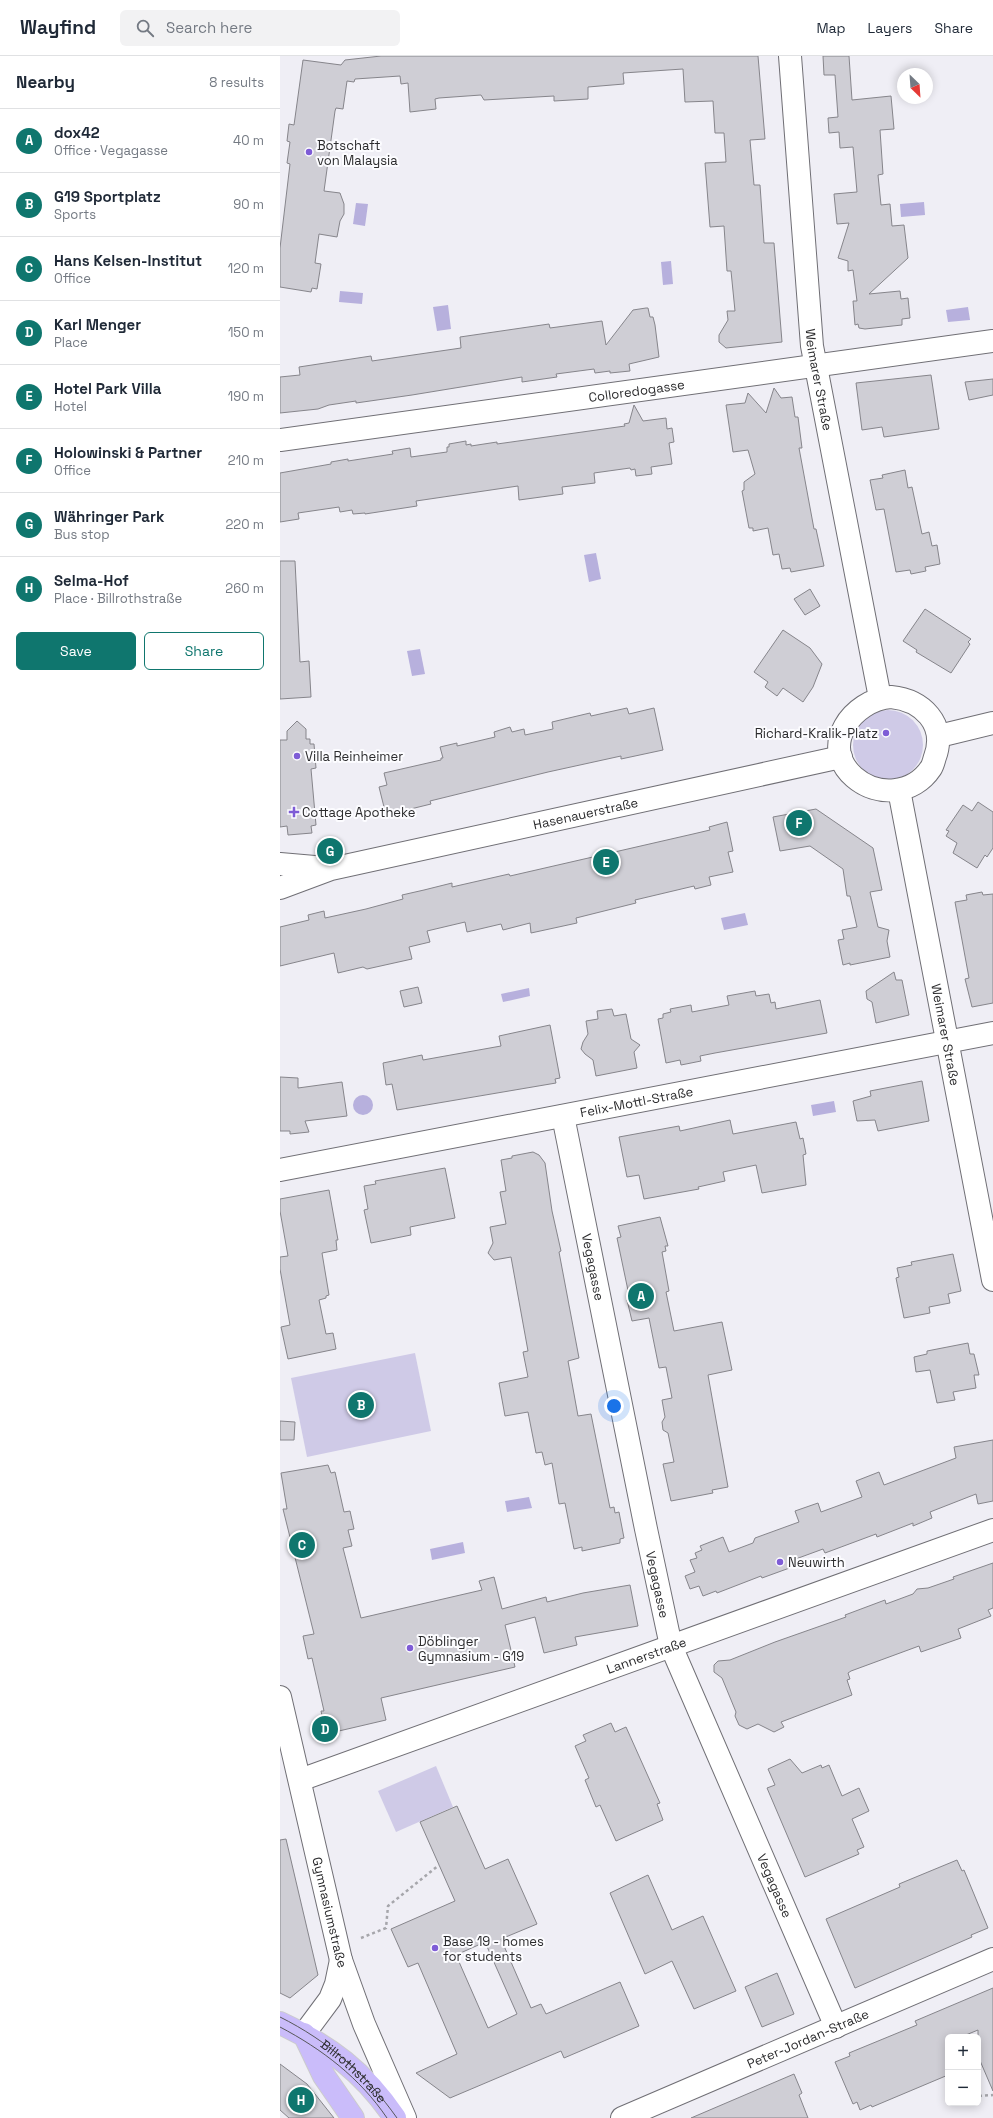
<!DOCTYPE html>
<html lang="en">
<head>
<meta charset="utf-8">
<style>
	body { margin:0; font-family:"Space Grotesk",sans-serif; background:#f2f2f3; color:#1f2937 }
	.controls { position:absolute; right:12px; bottom:12px; display:grid; overflow:hidden; border-radius:6px; box-shadow:0 2px 10px #0003 }
	.controls button { width:36px; height:36px; display:grid; place-items:center; padding:0; border:0; border-bottom:1px solid #e0e1e3; background:#fff; color:#1f2937; font:20px sans-serif }
	.compass { position:absolute; left:617px; top:12px; width:36px; height:36px; border-radius:50%; background:#fff; box-shadow:0 2px 10px #0003; rotate:155deg }
	.you { position:absolute; left:334px; top:1350px; width:14px; height:14px; margin:-10px; border:3px solid #fff; border-radius:50%; background:#1a73e8; box-shadow:0 0 0 6px #1a73e833 }
	.badge { display:grid; place-items:center; width:26px; height:26px; border-radius:50%; background:#0f766e; color:#fff; font-size:13px; font-weight:700 }
	.pin { position:absolute; translate:-50% -50%; border:2px solid #fff; box-shadow:0 1px 4px #0006 }
	.list { margin:0; padding:0; list-style:none }
	h2 { display:flex; justify-content:space-between; align-items:center; height:52px; margin:0; padding:0 16px; font-size:17px }
	h2 small { font-size:13px; font-weight:400; color:#747a83 }
	.list li { display:grid; grid-template-columns:26px 1fr auto; gap:12px; align-items:center; box-sizing:border-box; height:64px; padding:0 16px; border-top:1px solid #e0e1e3 }
	.list b { display:block; font-size:15px; white-space:nowrap }
	.list p { margin:0; font-size:13px; white-space:nowrap; color:#747a83 }
	.list em { font-size:13px; font-style:normal; color:#747a83 }
	.actions { display:flex; gap:8px; padding:12px 16px }
	.actions a { flex:1; padding:9px 0; border:1px solid #0f766e; border-radius:6px; text-align:center; font-size:14px; color:#0f766e }
	.actions .main { background:#0f766e; color:#fff }
	.icon { flex:none; width:22px; height:22px; fill:none; stroke:currentColor; stroke-width:2; stroke-linecap:round; stroke-linejoin:round }
	.map { position:relative; flex:none; width:713px; height:2062px; overflow:hidden }
	header { display:flex; align-items:center; gap:24px; box-sizing:border-box; height:56px; padding:0 20px; background:#fff; border-bottom:1px solid #e0e1e3 }
	header strong { font-size:19px }
	nav { display:flex; gap:22px; margin-inline-start:auto; font-size:14px }
	.search { width:280px; height:36px; background:#f2f2f3; display:flex; align-items:center; gap:10px; box-sizing:border-box; padding:0 14px; border-radius:6px; color:#747a83; font-size:15px }
	main { display:flex }
	aside { flex:1; background:#fff }
	.map>svg:first-child { display:block }
	.green { fill:#cfcae7 }
	.water { fill:#b7b0dd }
	.building { fill:#cfced5; stroke:#86858b; fill-rule:evenodd }
	.lines { fill:none; stroke-linecap:round; stroke-linejoin:round }
	.minor-casing { stroke:#706f75; stroke-width:24 }
	.major-casing { stroke:#cccccd; stroke-width:24 }
	.path { stroke:#a6a6ab; stroke-width:2.5; stroke-dasharray:3 3; stroke-linecap:butt }
	.minor { stroke:#fff; stroke-width:22 }
	.major { stroke:#cabcfa; stroke-width:22 }
	.tram { stroke:#57575a; stroke-width:1 }
	.poi-dot { fill:#7e5cd6; stroke:#fcfcff; stroke-width:1.5 }
	.labels { text-anchor:middle; dominant-baseline:central; stroke-width:4; stroke-linejoin:round; paint-order:stroke }
	.poi-label { font-size:13px; fill:#2b2b2d; stroke:#fcfcff; text-anchor:start }
	.street-label { font-size:13px; fill:#2b2b2d; stroke:#fcfcff }
</style>
</head>
<body>
<header>
<strong>Wayfind</strong>
<div class="search"><svg class="icon" aria-label="search" viewBox="0 0 24 24"><circle cx="10" cy="10" r="6"/><path d="M15 15l6 6"/></svg>Search here</div>
<nav><a>Map</a><a>Layers</a><a>Share</a></nav>
</header>
<main>
<aside>
<h2>Nearby<small>8 results</small></h2>
<ul class="list">
<li><span class="badge">A</span><div><b>dox42</b><p>Office · Vegagasse</p></div><em>40 m</em></li>
<li><span class="badge">B</span><div><b>G19 Sportplatz</b><p>Sports</p></div><em>90 m</em></li>
<li><span class="badge">C</span><div><b>Hans Kelsen-Institut</b><p>Office</p></div><em>120 m</em></li>
<li><span class="badge">D</span><div><b>Karl Menger</b><p>Place</p></div><em>150 m</em></li>
<li><span class="badge">E</span><div><b>Hotel Park Villa</b><p>Hotel</p></div><em>190 m</em></li>
<li><span class="badge">F</span><div><b>Holowinski &amp; Partner</b><p>Office</p></div><em>210 m</em></li>
<li><span class="badge">G</span><div><b>Währinger Park</b><p>Bus stop</p></div><em>220 m</em></li>
<li><span class="badge">H</span><div><b>Selma-Hof</b><p>Place · Billrothstraße</p></div><em>260 m</em></li>
</ul>
<div class="actions"><a class="main">Save</a><a>Share</a></div>
</aside>
<div class="map">
<svg width="713" height="2062" viewBox="0 0 713 2062">
	<rect width="100%" height="100%" fill="#efeef5"/>
	<g class="green">
		<circle cx="608" cy="689" r="35"/>
		<path d="M 135,1297 L 151,1375 L 27,1401 L 11,1322 Z"/>
		<path d="M 156,1710 L 173,1751 L 116,1776 L 98,1735 Z"/>
	</g>
	<g class="water">
		<path d="M 644,146 L 645,159 L 621,161 L 620,148 Z"/>
		<path d="M 76,147 L 88,148 L 85,170 L 73,168 Z"/>
		<path d="M 391,205 L 393,228 L 383,229 L 381,206 Z"/>
		<path d="M 60,235 L 83,237 L 82,248 L 59,246 Z"/>
		<path d="M 168,249 L 171,273 L 157,275 L 153,251 Z"/>
		<path d="M 688,251 L 690,264 L 668,266 L 666,254 Z"/>
		<path d="M 316,497 L 321,523 L 309,526 L 304,499 Z"/>
		<path d="M 140,593 L 145,618 L 132,620 L 127,595 Z"/>
		<path d="M 465,857 L 468,869 L 444,874 L 441,862 Z"/>
		<path d="M 249,932 L 250,940 L 223,946 L 221,938 Z"/>
		<circle cx="83" cy="1049" r="10"/>
		<path d="M 554,1045 L 556,1056 L 533,1060 L 531,1049 Z"/>
		<path d="M 249,1441 L 252,1452 L 227,1456 L 225,1445 Z"/>
		<path d="M 183,1486 L 185,1497 L 152,1504 L 150,1493 Z"/>
	</g>
	<g class="building">
		<path d="M 101,0 L 478,0 L 485,83 L 470,84 L 474,129 L 480,129 L 484,187 L 494,187 L 502,286 L 446,292 L 439,286 L 439,279 L 448,264 L 447,255 L 455,255 L 451,215 L 447,215 L 444,170 L 430,171 L 425,107 L 446,106 L 444,77 L 435,77 L 433,45 L 405,46 L 403,13 L 343,17 L 344,28 L 308,31 L 308,43 L 274,45 L 274,40 L 204,44 L 201,39 L 159,42 L 155,43 L 156,53 L 130,56 L 128,27 L 121,28 L 120,20 L 75,23 L 74,26 L 67,25 L 63,53 L 56,52 L 55,55 L 44,135 L 60,137 L 64,148 L 64,158 L 60,165 L 57,181 L 39,178 L 35,207 L 41,208 L 37,233 L 32,232 L 31,236 L 0,231 L 0,192 L 10,108 L 7,107 L 10,86 L 7,85 L 9,68 L 14,69 L 23,4 L 61,9 L 65,4 Z"/>
		<path d="M 543,0 L 569,0 L 572,44 L 611,40 L 614,73 L 600,74 L 603,118 L 598,119 L 601,149 L 610,148 L 612,170 L 624,169 L 628,202 L 589,238 L 620,235 L 621,243 L 628,242 L 630,262 L 622,263 L 622,269 L 585,273 L 579,272 L 578,268 L 575,269 L 573,245 L 577,245 L 573,214 L 568,215 L 568,205 L 558,202 L 569,167 L 557,168 L 554,138 L 577,136 L 573,91 L 560,92 L 559,76 L 549,77 L 548,62 L 558,61 L 555,19 L 544,19 Z"/>
		<path d="M 366,252 L 368,252 L 370,261 L 373,261 L 375,269 L 379,301 L 349,308 L 350,315 L 330,317 L 330,315 L 315,317 L 314,313 L 276,318 L 277,321 L 242,326 L 242,321 L 132,339 L 76,347 L 76,345 L 49,349 L 38,353 L 0,357 L 0,321 L 20,319 L 19,311 L 91,300 L 92,305 L 181,292 L 180,281 L 269,268 L 270,272 L 322,265 L 326,289 L 353,254 Z"/>
		<path d="M 651,319 L 659,373 L 604,381 L 602,371 L 582,374 L 576,327 Z"/>
		<path d="M 713,323 L 713,339 L 689,344 L 685,326 Z"/>
		<path d="M 494,332 L 501,342 L 512,341 L 515,361 L 518,361 L 522,392 L 519,392 L 534,473 L 536,473 L 544,510 L 511,516 L 510,512 L 502,513 L 499,498 L 493,499 L 488,472 L 473,475 L 473,472 L 469,472 L 462,435 L 464,434 L 464,426 L 475,418 L 468,394 L 453,396 L 446,349 L 465,347 L 468,337 L 486,357 Z"/>
		<path d="M 354,349 L 363,365 L 386,362 L 387,373 L 392,372 L 394,386 L 389,387 L 392,408 L 371,411 L 372,418 L 356,420 L 355,413 L 351,414 L 350,412 L 314,417 L 315,427 L 282,431 L 283,438 L 239,444 L 238,430 L 136,445 L 137,450 L 85,458 L 85,457 L 73,458 L 72,454 L 60,456 L 59,451 L 18,457 L 19,463 L 0,466 L 0,417 L 51,408 L 51,406 L 68,403 L 68,405 L 113,398 L 112,395 L 130,392 L 131,401 L 167,396 L 167,391 L 169,391 L 169,388 L 186,385 L 186,389 L 191,388 L 191,390 L 217,386 L 217,388 L 345,370 L 344,368 L 349,367 Z"/>
		<path d="M 625,414 L 628,432 L 632,431 L 642,478 L 649,476 L 652,490 L 657,489 L 660,508 L 645,511 L 646,515 L 631,518 L 630,514 L 616,516 L 604,453 L 596,454 L 590,424 L 603,422 L 602,419 Z"/>
		<path d="M 0,505 L 15,505 L 20,606 L 29,605 L 31,641 L 0,643 Z"/>
		<path d="M 530,533 L 540,550 L 525,559 L 514,543 Z"/>
		<path d="M 645,553 L 691,583 L 688,586 L 690,588 L 671,617 L 636,596 L 637,594 L 623,585 Z"/>
		<path d="M 503,574 L 530,592 L 542,608 L 533,631 L 523,646 L 503,632 L 497,640 L 485,631 L 488,626 L 474,616 Z"/>
		<path d="M 347,652 L 349,658 L 374,652 L 383,694 L 341,703 L 341,700 L 268,716 L 150,745 L 151,748 L 106,759 L 99,731 L 107,729 L 104,717 L 161,704 L 161,702 L 163,702 L 160,691 L 177,687 L 177,690 L 215,681 L 214,676 L 230,671 L 232,676 L 244,673 L 245,679 L 273,673 L 272,666 L 310,657 L 311,660 Z"/>
		<path d="M 17,665 L 26,673 L 26,683 L 30,683 L 30,688 L 34,688 L 36,712 L 31,713 L 36,769 L 31,770 L 32,777 L 8,779 L 7,770 L 0,771 L 0,684 L 7,684 L 7,675 Z"/>
		<path d="M 698,746 L 713,756 L 713,792 L 707,801 L 705,799 L 697,812 L 673,797 L 677,787 L 666,780 L 669,775 L 666,774 L 683,749 L 692,755 Z"/>
		<path d="M 536,753 L 593,792 L 602,834 L 590,836 L 598,871 L 609,874 L 607,885 L 610,901 L 570,909 L 570,907 L 563,909 L 558,884 L 564,883 L 562,874 L 577,871 L 570,840 L 567,840 L 563,813 L 530,790 L 500,795 L 493,761 Z"/>
		<path d="M 447,766 L 453,795 L 448,796 L 453,816 L 429,821 L 431,829 L 415,833 L 414,830 L 355,844 L 356,847 L 296,862 L 297,867 L 251,877 L 250,867 L 223,874 L 221,868 L 187,876 L 185,866 L 147,875 L 150,886 L 129,891 L 132,903 L 87,913 L 83,911 L 58,917 L 54,897 L 0,910 L 0,871 L 29,864 L 28,859 L 44,855 L 45,862 L 86,853 L 123,843 L 122,839 L 144,834 L 172,827 L 172,831 L 229,818 L 230,820 L 413,778 L 430,774 L 429,771 Z"/>
		<path d="M 702,836 L 703,839 L 713,838 L 713,947 L 692,951 L 685,923 L 689,922 L 675,846 L 687,844 L 686,839 Z"/>
		<path d="M 614,916 L 616,924 L 622,924 L 629,959 L 596,967 L 592,946 L 587,943 L 586,935 Z"/>
		<path d="M 138,931 L 142,947 L 124,951 L 120,935 Z"/>
		<path d="M 475,935 L 476,940 L 489,938 L 491,947 L 495,946 L 496,953 L 540,944 L 547,977 L 435,997 L 420,1000 L 421,1005 L 401,1009 L 400,1004 L 386,1007 L 378,963 L 383,962 L 383,958 L 391,956 L 390,953 L 411,949 L 412,956 L 449,949 L 447,940 Z"/>
		<path d="M 332,953 L 334,960 L 346,958 L 351,983 L 360,989 L 354,996 L 357,1012 L 316,1020 L 313,1004 L 305,998 L 301,993 L 303,986 L 308,978 L 306,965 L 318,963 L 317,955 Z"/>
		<path d="M 270,969 L 280,1022 L 275,1023 L 276,1027 L 117,1054 L 112,1028 L 106,1029 L 103,1007 L 142,999 L 143,1004 L 221,990 L 219,980 Z"/>
		<path d="M 0,1021 L 18,1022 L 18,1032 L 62,1026 L 67,1060 L 25,1065 L 29,1076 L 10,1078 L 10,1075 L 0,1075 Z"/>
		<path d="M 642,1025 L 649,1065 L 598,1075 L 595,1064 L 577,1065 L 573,1045 L 591,1040 L 590,1035 Z"/>
		<path d="M 450,1064 L 453,1078 L 516,1066 L 520,1083 L 523,1082 L 526,1098 L 523,1099 L 526,1129 L 482,1137 L 476,1109 L 443,1116 L 445,1125 L 418,1131 L 419,1133 L 364,1143 L 359,1119 L 347,1121 L 339,1081 L 399,1070 L 400,1075 Z"/>
		<path d="M 253,1096 L 259,1099 L 265,1107 L 272,1155 L 281,1195 L 279,1196 L 299,1302 L 288,1305 L 298,1360 L 311,1358 L 330,1452 L 334,1451 L 335,1457 L 339,1456 L 344,1482 L 340,1483 L 340,1487 L 302,1495 L 302,1491 L 294,1493 L 285,1447 L 279,1448 L 272,1407 L 265,1409 L 262,1396 L 256,1397 L 248,1356 L 225,1360 L 219,1327 L 248,1321 L 243,1296 L 248,1295 L 231,1201 L 214,1204 L 208,1197 L 213,1187 L 210,1171 L 226,1168 L 220,1136 L 226,1135 L 221,1104 L 232,1102 L 232,1100 Z"/>
		<path d="M 165,1112 L 175,1162 L 130,1171 L 131,1179 L 91,1187 L 84,1154 L 88,1153 L 84,1130 L 96,1128 L 95,1125 Z"/>
		<path d="M 49,1134 L 58,1184 L 56,1184 L 57,1194 L 42,1197 L 49,1239 L 46,1240 L 46,1242 L 39,1244 L 46,1278 L 53,1277 L 56,1293 L 8,1303 L 1,1271 L 10,1269 L 0,1213 L 0,1201 L 8,1200 L 0,1155 L 0,1143 Z"/>
		<path d="M 380,1161 L 388,1190 L 385,1190 L 386,1195 L 382,1196 L 389,1235 L 386,1236 L 394,1275 L 442,1266 L 452,1314 L 428,1319 L 448,1431 L 432,1434 L 433,1437 L 391,1445 L 383,1408 L 394,1406 L 388,1377 L 383,1374 L 382,1366 L 385,1361 L 382,1344 L 392,1342 L 386,1311 L 379,1312 L 369,1262 L 352,1265 L 347,1244 L 350,1244 L 337,1182 L 341,1181 L 338,1170 Z"/>
		<path d="M 673,1198 L 681,1235 L 668,1238 L 670,1247 L 649,1251 L 650,1257 L 624,1262 L 616,1222 L 619,1221 L 617,1212 L 632,1209 L 631,1206 Z"/>
		<path d="M 688,1287 L 690,1298 L 694,1298 L 699,1319 L 694,1319 L 696,1332 L 673,1336 L 675,1344 L 657,1347 L 650,1314 L 636,1316 L 634,1301 L 647,1298 L 647,1295 Z"/>
		<path d="M 0,1365 L 15,1366 L 14,1384 L 0,1384 Z"/>
		<path d="M 713,1384 L 713,1445 L 698,1448 L 696,1438 L 650,1456 L 652,1462 L 633,1470 L 633,1467 L 597,1481 L 596,1478 L 545,1497 L 543,1493 L 513,1504 L 515,1510 L 482,1522 L 481,1520 L 437,1537 L 436,1535 L 423,1540 L 419,1530 L 410,1533 L 405,1520 L 415,1516 L 410,1504 L 417,1502 L 415,1497 L 422,1494 L 420,1490 L 443,1481 L 449,1496 L 473,1487 L 475,1482 L 519,1466 L 515,1455 L 538,1447 L 541,1456 L 582,1441 L 576,1425 L 599,1416 L 604,1429 L 676,1402 L 674,1391 Z"/>
		<path d="M 48,1409 L 51,1417 L 55,1416 L 64,1456 L 70,1455 L 74,1473 L 68,1474 L 72,1490 L 63,1492 L 81,1562 L 202,1534 L 199,1525 L 214,1521 L 222,1553 L 266,1541 L 267,1546 L 303,1537 L 350,1529 L 358,1570 L 295,1581 L 297,1589 L 264,1597 L 255,1561 L 225,1569 L 235,1611 L 101,1642 L 106,1664 L 46,1678 L 41,1655 L 44,1655 L 32,1602 L 28,1603 L 23,1580 L 34,1578 L 3,1453 L 7,1453 L 1,1417 Z"/>
		<path d="M 713,1507 L 713,1552 L 708,1554 L 711,1560 L 678,1573 L 681,1582 L 641,1596 L 639,1590 L 571,1615 L 568,1617 L 570,1623 L 567,1624 L 572,1639 L 501,1666 L 504,1671 L 494,1676 L 478,1668 L 467,1673 L 459,1669 L 455,1660 L 456,1656 L 442,1622 L 434,1616 L 434,1609 L 438,1605 L 450,1604 L 495,1586 L 566,1561 L 565,1559 L 605,1544 L 606,1548 L 633,1538 L 637,1533 L 648,1532 L 674,1523 L 673,1521 Z"/>
		<path d="M 331,1667 L 335,1676 L 346,1671 L 380,1747 L 377,1748 L 383,1764 L 336,1785 L 320,1749 L 316,1751 L 305,1724 L 309,1722 L 295,1690 L 306,1685 L 303,1679 Z"/>
		<path d="M 510,1703 L 522,1717 L 541,1709 L 542,1712 L 549,1709 L 562,1740 L 579,1732 L 589,1755 L 572,1763 L 584,1791 L 577,1794 L 579,1798 L 525,1821 L 487,1732 L 495,1729 L 488,1713 Z"/>
		<path d="M 177,1750 L 205,1813 L 228,1803 L 257,1868 L 221,1883 L 251,1952 L 261,1948 L 266,1958 L 340,1926 L 359,1970 L 284,2002 L 281,1995 L 170,2042 L 136,2017 L 177,1998 L 138,1907 L 128,1911 L 111,1873 L 175,1845 L 140,1766 ZM 205,1886 L 237,1958 L 208,1972 L 176,1899 Z"/>
		<path d="M 6,1783 L 38,1919 L 10,1942 L 0,1937 L 0,1784 Z"/>
		<path d="M 677,1804 L 682,1815 L 684,1814 L 708,1872 L 691,1879 L 692,1881 L 575,1932 L 546,1863 L 620,1831 L 619,1828 Z"/>
		<path d="M 368,1819 L 392,1874 L 423,1860 L 456,1935 L 414,1953 L 392,1905 L 365,1918 L 330,1837 Z"/>
		<path d="M 497,1917 L 514,1958 L 482,1971 L 465,1931 Z"/>
		<path d="M 713,1932 L 713,2035 L 698,2000 L 698,1974 L 681,1981 L 668,1981 L 668,2019 L 592,2051 L 591,2049 L 580,2054 L 577,2046 L 573,2048 L 555,2006 L 570,2000 L 569,1997 L 637,1969 L 635,1965 Z"/>
		<path d="M 0,2008 L 27,2028 L 54,2062 L 9,2062 L 0,2054 Z"/>
		<path d="M 514,2018 L 522,2037 L 519,2039 L 528,2062 L 411,2062 Z"/>
	</g>
	<g class="lines">
		<g class="minor-casing">
			<g id="minor">
				<path id="s1" d="M 510,0 L 532,290 L 600,642"/>
				<path id="s2" d="M 0,384 L 713,285"/>
				<path d="M 611,641 C 642,644 667,668 655,701 C 654,704 653,709 651,712 C 633,739 597,741 574,721 C 539,690 572,644 611,641 Z"/>
				<path d="M 659,680 L 713,667"/>
				<path id="s3" d="M 619,734 L 713,1224"/>
				<path d="M 0,808 L 46,812"/>
				<path id="s4" d="M 0,832 L 51,813 L 561,701"/>
				<path id="s5" d="M 283,1060 L 366,1473 L 391,1590 L 556,1971"/>
				<path id="s6" d="M 0,1114 L 713,977"/>
				<path id="s7" d="M 0,1641 L 61,1904 L 84,1968 L 125,2062"/>
				<path id="s8" d="M 20,1724 L 713,1474"/>
				<path d="M 24,1978 L 50,1943 L 56,1928 L 61,1904"/>
				<path id="s9" d="M 342,2062 L 713,1903"/>
			</g>
		</g>
		<g class="major-casing">
			<g id="major">
				<path d="M 0,1967 C 49,1990 84,2016 115,2062"/>
				<path d="M 24,1978 L 44,2020 L 73,2062"/>
			</g>
		</g>
		<g class="path">
			<path d="M 81,1882 L 106,1872 L 108,1850 L 159,1809"/>
			<path d="M 699,2040 L 713,2039"/>
		</g>
		<use href="#minor" class="minor"/>
		<use href="#major" class="major"/>
		<g class="tram">
			<path id="s10" d="M 0,1961 C 48,1985 86,2018 117,2062"/>
			<path d="M 0,1971 C 42,1993 80,2022 107,2062"/>
		</g>
	</g>
	<g class="poi-dot">
		<circle cx="29" cy="96" r="4"/>
		<circle cx="606" cy="677" r="4"/>
		<circle cx="17" cy="700" r="4"/>
		<path d="M12 750h4v4h4v4h-4v4h-4v-4h-4v-4h4z"/>
		<circle cx="500" cy="1506" r="4"/>
		<circle cx="130" cy="1592" r="4"/>
		<circle cx="155" cy="1892" r="4"/>
	</g>
	<g class="labels">
		<g class="poi-label">
			<text x="37" y="89">Botschaft<tspan x="37" dy="15">von Malaysia</tspan></text>
			<text x="598" y="677" text-anchor="end">Richard-Kralik-Platz</text>
			<text x="25" y="700">Villa Reinheimer</text>
			<text x="22" y="756">Cottage Apotheke</text>
			<text x="508" y="1506">Neuwirth</text>
			<text x="138" y="1585">Döblinger<tspan x="138" dy="15">Gymnasium - G19</tspan></text>
			<text x="163" y="1885">Base 19 - homes<tspan x="163" dy="15">for students</tspan></text>
		</g>
		<g class="street-label">
			<text stroke="none"><textPath href="#s1" startOffset="325">Weimarer Straße</textPath></text>
			<text stroke="none"><textPath href="#s2" startOffset="360">Colloredogasse</textPath></text>
			<text stroke="none"><textPath href="#s4" startOffset="315">Hasenauerstraße</textPath></text>
			<text stroke="none"><textPath href="#s3" startOffset="249">Weimarer Straße</textPath></text>
			<text stroke="none"><textPath href="#s6" startOffset="363">Felix-Mottl-Straße</textPath></text>
			<text stroke="none"><textPath href="#s5" startOffset="154">Vegagasse</textPath></text>
			<text stroke="none"><textPath href="#s5" startOffset="478">Vegagasse</textPath></text>
			<text stroke="none"><textPath href="#s8" startOffset="368">Lannerstraße</textPath></text>
			<text stroke="none"><textPath href="#s5" startOffset="802">Vegagasse</textPath></text>
			<text stroke="none"><textPath href="#s7" startOffset="221">Gymnasiumstraße</textPath></text>
			<text stroke="none"><textPath href="#s9" startOffset="202">Peter-Jordan-Straße</textPath></text>
			<text stroke="none"><textPath href="#s10" startOffset="92">Billrothstraße</textPath></text>
		</g>
	</g>
</svg>
<div class="controls">
<button>+</button>
<button>−</button>
</div>
<svg class="compass" viewBox="-18 -18 36 36"><path d="M0-13l5 13h-10z" fill="#e53935"/><path d="M0 13l5-13h-10z" fill="#747a83"/></svg>
<div class="you"></div>
<div class="pin badge" style="left:361px;top:1240px">A</div>
<div class="pin badge" style="left:81px;top:1349px">B</div>
<div class="pin badge" style="left:22px;top:1489px">C</div>
<div class="pin badge" style="left:45px;top:1673px">D</div>
<div class="pin badge" style="left:326px;top:806px">E</div>
<div class="pin badge" style="left:519px;top:767px">F</div>
<div class="pin badge" style="left:50px;top:795px">G</div>
<div class="pin badge" style="left:21px;top:2044px">H</div>
</div>
</main>
</body>
</html>
